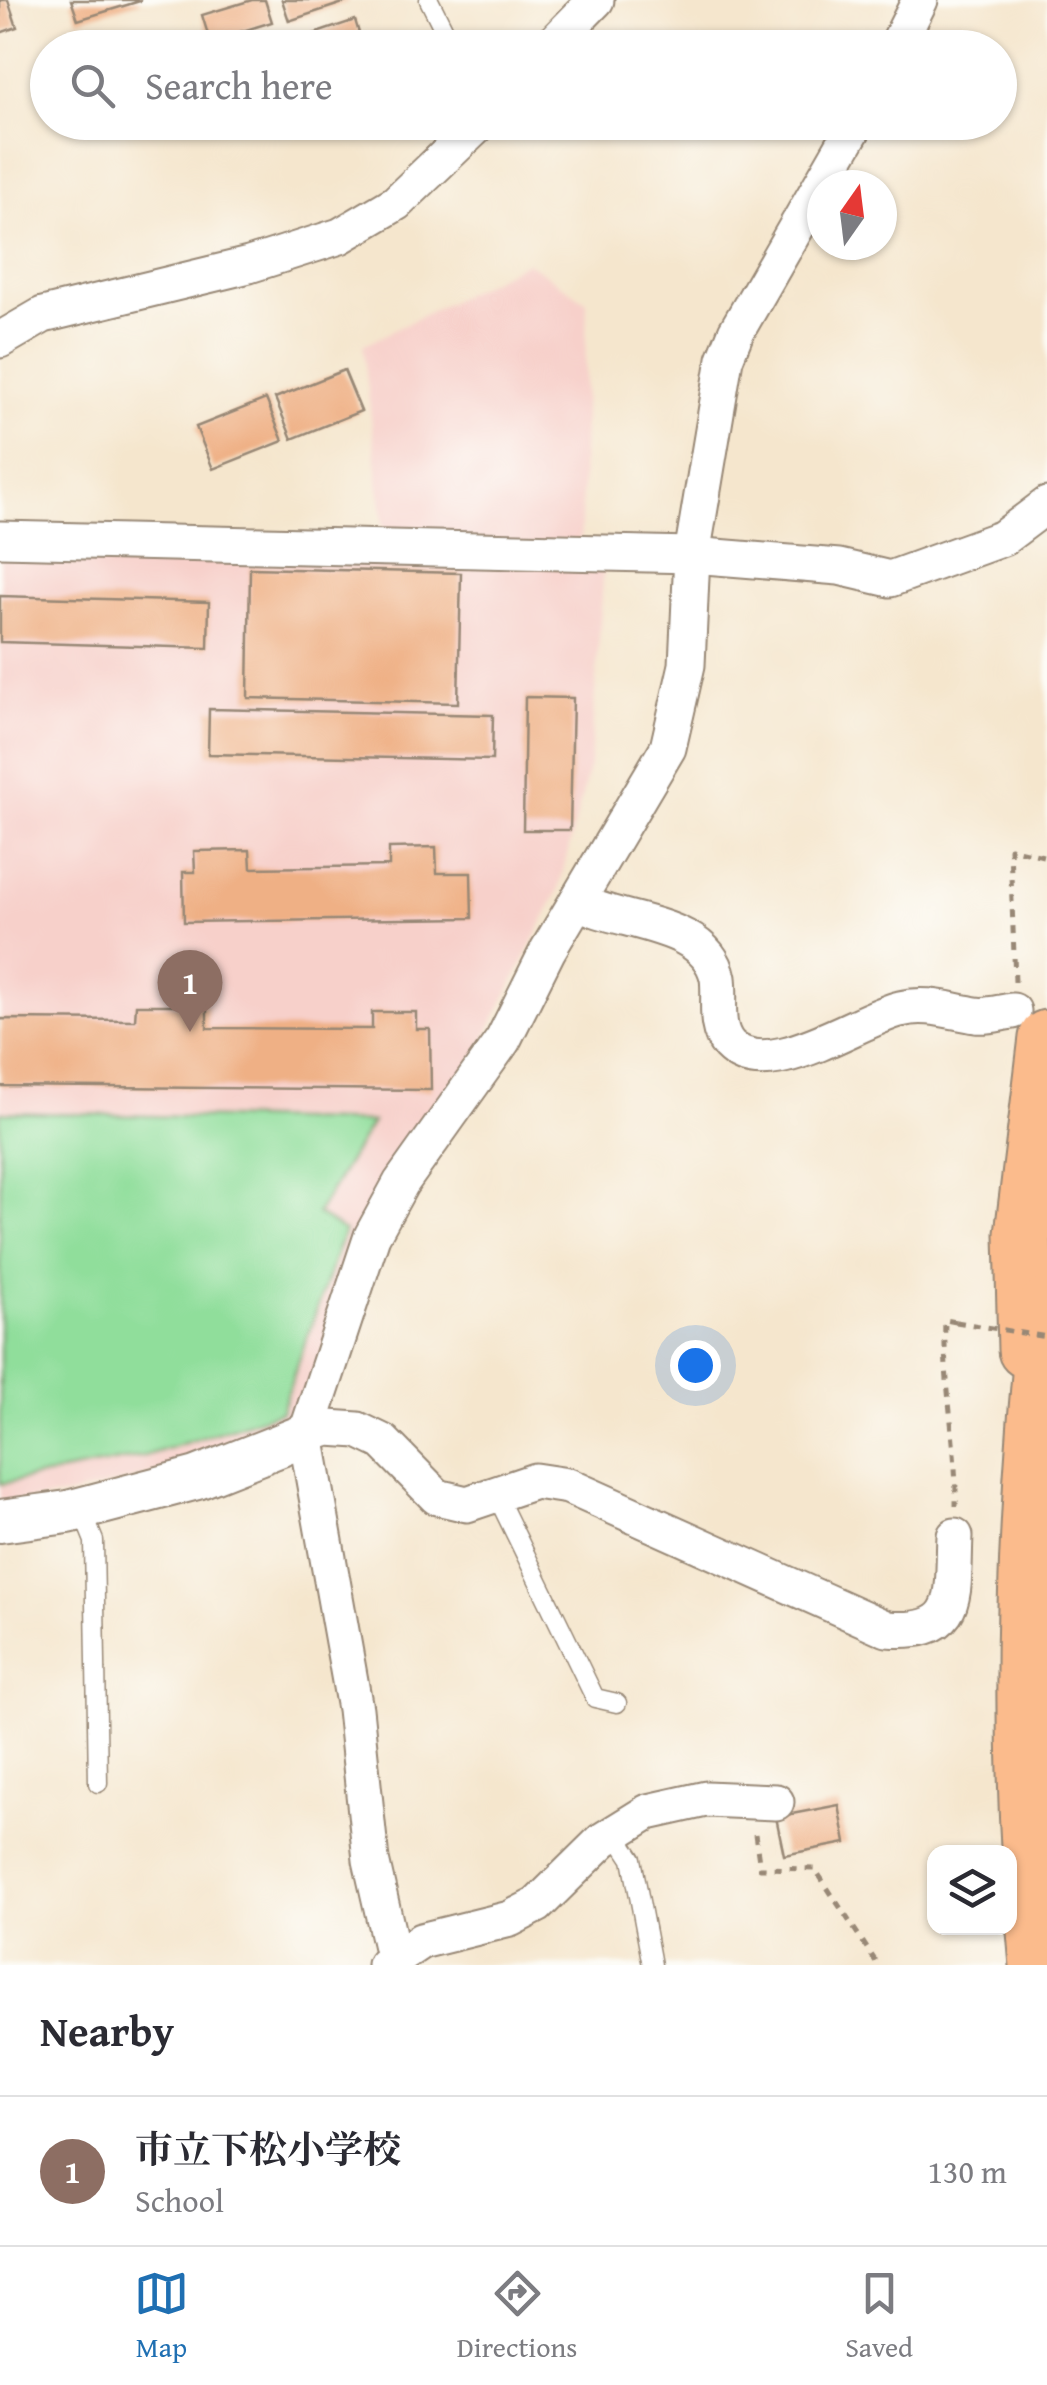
<!DOCTYPE html>
<html lang="en">
<head>
<meta charset="utf-8">
<style>
	body { margin:0; font-family:"Gentium Book Plus","Noto Serif JP",serif; background:#f2f2f3; color:#2b2b33 }
	.controls { position:absolute; right:30px; bottom:30px; display:grid; overflow:hidden; border-radius:20px; box-shadow:0 2px 8px #0004 }
	.controls button { width:90px; height:90px; display:grid; place-items:center; padding:0; border:0; border-bottom:2px solid #e1e1e2; background:#fff; color:#2b2b33; font:50px sans-serif }
	.compass { position:absolute; left:807px; top:170px; width:90px; height:90px; border-radius:50%; background:#fff; box-shadow:0 2px 8px #0004; rotate:14deg }
	.you { position:absolute; left:695px; top:1365px; width:35px; height:35px; margin:-25px; border:8px solid #fff; border-radius:50%; background:#1a73e8; box-shadow:0 0 0 15px #1a73e833 }
	.badge { display:grid; place-items:center; width:65px; height:65px; border-radius:50%; background:#1f6fb2; color:#fff; font-size:32px; font-weight:700 }
	.pin { position:absolute; translate:-50% -82px; filter:drop-shadow(0 2px 5px #0008) }
	.pin::after { content:''; position:absolute; top:52px; width:35px; height:30px; background:inherit; clip-path:polygon(0 0,100% 0,50% 100%) }
	.list { margin:0; padding:0; list-style:none }
	h2 { display:flex; justify-content:space-between; align-items:center; height:130px; margin:0; padding:0 40px; font-size:42px }
	h2 small { font-size:32px; font-weight:400; color:#7c7c81 }
	.list li { display:grid; grid-template-columns:65px 1fr auto; gap:30px; align-items:center; box-sizing:border-box; height:150px; padding:0 40px; border-top:2px solid #e1e1e2 }
	.list b { display:block; font-size:38px; white-space:nowrap }
	.list p { margin:0; font-size:32px; white-space:nowrap; color:#7c7c81 }
	.list em { font-size:32px; font-style:normal; color:#7c7c81 }
	.icon { flex:none; width:55px; height:55px; fill:none; stroke:currentColor; stroke-width:2; stroke-linecap:round; stroke-linejoin:round }
	.map { position:relative; flex:none; width:1047px; height:1965px; overflow:hidden }
	.search { position:absolute; background:#fff; box-shadow:0 2px 8px #0004; left:30px; right:30px; top:30px; height:110px; display:flex; align-items:center; gap:25px; box-sizing:border-box; padding:0 35px; border-radius:55px; color:#7c7c81; font-size:38px }
	.sheet { height:280px; background:#fff }
	nav { display:flex; justify-content:space-around; align-items:center; box-sizing:border-box; height:140px; border-top:2px solid #e1e1e2; background:#fff; font-size:28px; color:#7c7c81 }
	nav a { display:grid; justify-items:center; gap:5px }
	nav .on { color:#1f6fb2 }
	.map>svg:first-child { display:block }
	.built { fill:#f7d0ca }
	.green { fill:#90de9b; stroke:#66845c; stroke-width:2.5 }
	.building { fill:#efb085 }
	.lines { fill:none; stroke-linecap:round; stroke-linejoin:round }
	.service-casing { stroke:#988876; stroke-width:21 }
	.minor-casing { stroke:#988876; stroke-width:39 }
	.tertiary-casing { stroke:#988876; stroke-width:46 }
	.trunk-casing { stroke:#988876; stroke-width:59 }
	.path { stroke:#988876; stroke-width:5; stroke-dasharray:8 8; stroke-linecap:butt }
	.service { stroke:#fff; stroke-width:18 }
	.minor { stroke:#fff; stroke-width:35 }
	.tertiary { stroke:#fff; stroke-width:42 }
	.trunk { stroke:#fbbb8c; stroke-width:55 }
	.path-bridge { stroke:#988876; stroke-width:5; stroke-dasharray:8 8; stroke-linecap:butt }
</style>
</head>
<body>
<div class="map">
<svg width="1047" height="1965" viewBox="0 0 1047 1965">
	<rect width="100%" height="100%" fill="#fdfcf7"/>
	<filter id="ink" filterUnits="userSpaceOnUse"><feTurbulence type="fractalNoise" baseFrequency=".01" numOctaves="2"/><feDisplacementMap in="SourceGraphic" scale="20" xChannelSelector="R" yChannelSelector="G"/><feConvolveMatrix kernelMatrix="1 2 1 2 8 2 1 2 1" color-interpolation-filters="sRGB"/></filter>
	<filter id="wash" filterUnits="userSpaceOnUse"><feTurbulence type="fractalNoise" baseFrequency=".0048" numOctaves="4" result="noise"/><feDisplacementMap in="SourceGraphic" scale="40" xChannelSelector="R" yChannelSelector="G"/><feGaussianBlur stdDeviation="2.25" result="paint"/><feColorMatrix in="noise" values="0 0 0 0 0 0 0 0 0 0 0 0 0 0 0 0 0 1.4 0 .05"/><feComposite in="paint" operator="in"/></filter>
	<g filter="url(#wash)">
		<rect width="100%" height="100%" fill="#f5e6cd"/>
		<path class="built" d="M 527,262 L 587,302 L 580,562 L 604,567 L 590,763 L 558,891 L 304,1405 L 288,1424 L 180,1467 L 66,1496 L 0,1503 L 0,556 L 383,559 L 383,524 L 363,346 Z"/>
		<path class="green" d="M 0,1112 L 372,1122 L 317,1214 L 344,1231 L 281,1412 L 145,1456 L 0,1484 Z"/>
		<g id="blocks">
			<g class="building">
				<path d="M 0,0 L 8,0 L 17,27 L 0,33 Z"/>
				<path d="M 71,0 L 140,0 L 140,1 L 78,20 Z"/>
				<path d="M 252,0 L 265,0 L 272,22 L 210,41 L 202,15 Z"/>
				<path d="M 282,0 L 349,0 L 349,1 L 289,21 Z"/>
				<path d="M 355,20 L 363,46 L 292,48 L 290,42 Z"/>
				<path d="M 344,370 L 361,411 L 292,439 L 275,398 Z"/>
				<path d="M 266,399 L 283,441 L 213,469 L 196,427 Z"/>
				<path d="M 250,568 L 461,573 L 458,703 L 248,698 Z"/>
				<path d="M 0,596 L 209,602 L 208,648 L 0,642 Z"/>
				<path d="M 525,697 L 573,698 L 570,830 L 523,830 Z"/>
				<path d="M 209,709 L 493,715 L 492,760 L 208,754 Z"/>
				<path d="M 436,847 L 437,873 L 471,873 L 472,918 L 184,922 L 183,872 L 195,872 L 194,851 L 250,850 L 251,868 L 389,866 L 389,848 Z"/>
				<path d="M 136,1005 L 207,1005 L 207,1028 L 372,1029 L 372,1012 L 416,1012 L 416,1029 L 430,1029 L 431,1090 L 0,1086 L 0,1019 L 135,1020 Z"/>
				<path d="M 839,1805 L 846,1843 L 784,1855 L 776,1817 Z"/>
			</g>
		</g>
	</g>
	<g filter="url(#ink)">
		<use href="#blocks" fill-opacity="0" stroke="#988876" stroke-width="2.5"/>
		<g class="lines">
			<g class="service-casing">
				<g id="service">
					<path d="M 429,0 L 453,48"/>
					<path d="M 497,1496 L 595,1698 L 617,1703"/>
					<path d="M 81,1509 L 94,1541 L 98,1783"/>
					<path d="M 615,1833 L 632,1859 L 652,1965"/>
				</g>
			</g>
			<g class="minor-casing">
				<g id="minor">
					<path d="M 549,48 L 596,0"/>
					<path d="M 896,48 L 920,0"/>
					<path d="M 0,340 L 43,315 L 249,265 L 340,236 L 396,203 L 481,122"/>
					<path d="M 0,539 L 692,555 L 839,567 L 890,579 L 1003,538 L 1047,505"/>
					<path d="M 577,901 C 618,924 707,921 718,978 C 721,999 713,1027 729,1045 C 767,1085 857,1019 900,1009 C 927,1002 950,1011 976,1015 C 987,1017 1002,1012 1013,1011"/>
					<path d="M 306,1435 L 328,1428 L 358,1430 L 383,1442 L 437,1497 L 467,1504 L 535,1481 L 568,1486 L 887,1629 C 963,1635 952,1594 955,1536"/>
					<path d="M 385,1965 L 421,1941 L 510,1919 L 537,1905 L 603,1840 L 648,1812 L 706,1799 L 776,1802"/>
					<path d="M 395,1965 L 371,1860 L 355,1709 L 306,1435 L 372,1236 L 401,1183 L 503,1040 L 548,950 L 668,748 L 687,665 L 692,555 L 725,359 L 736,332 L 857,122"/>
				</g>
			</g>
			<g class="tertiary-casing">
				<path id="tertiary" d="M 0,1521 L 68,1512 L 197,1478 L 306,1435"/>
			</g>
			<g class="trunk-casing">
				<g id="trunk">
					<path d="M 1026,1350 L 1023,1234 L 1047,1038"/>
					<path d="M 1038,1965 C 1016,1745 1023,1524 1047,1305"/>
				</g>
			</g>
			<g class="path">
				<path d="M 1015,982 L 1010,848 L 1047,857"/>
				<path d="M 956,1322 L 945,1320 C 943,1383 957,1443 956,1506"/>
				<path d="M 755,1834 L 760,1868 L 815,1869 L 878,1965"/>
			</g>
			<use href="#service" class="service"/>
			<use href="#minor" class="minor"/>
			<use href="#tertiary" class="tertiary"/>
			<use href="#trunk" class="trunk"/>
			<path class="path-bridge" d="M 956,1322 L 1047,1337"/>
		</g>
	</g>
</svg>
<div class="controls">
<button><svg class="icon" aria-label="layers" viewBox="0 0 24 24"><path d="M12 4l9 5-9 5-9-5zM3 14l9 5 9-5"/></svg></button>
</div>
<svg class="compass" viewBox="-18 -18 36 36"><path d="M0-13l5 13h-10z" fill="#e53935"/><path d="M0 13l5-13h-10z" fill="#7c7c81"/></svg>
<div class="you"></div>
<div class="pin badge" style="left:190px;top:1032px;background:#8d6e63">1</div>
<div class="search"><svg class="icon" aria-label="search" viewBox="0 0 24 24"><circle cx="10" cy="10" r="6"/><path d="M15 15l6 6"/></svg>Search here</div>
</div>
<section class="sheet">
<h2>Nearby<small></small></h2>
<ul class="list">
<li><span class="badge" style="background:#8d6e63">1</span><div><b>市立下松小学校</b><p>School</p></div><em>130 m</em></li>
</ul>
</section>
<nav>
<a class="on"><svg class="icon" aria-label="map" viewBox="0 0 24 24"><path d="M3 6l6-2 6 2 6-2v14l-6 2-6-2-6 2zM9 4v14M15 6v14"/></svg>Map</a>
<a><svg class="icon" aria-label="directions" viewBox="0 0 24 24"><path d="M12 3l9 9-9 9-9-9zM9 14v-3h6M13 9l2 2-2 2"/></svg>Directions</a>
<a><svg class="icon" aria-label="saved" viewBox="0 0 24 24"><path d="M7 4h10v16l-5-4-5 4z"/></svg>Saved</a>
</nav>
</body>
</html>
